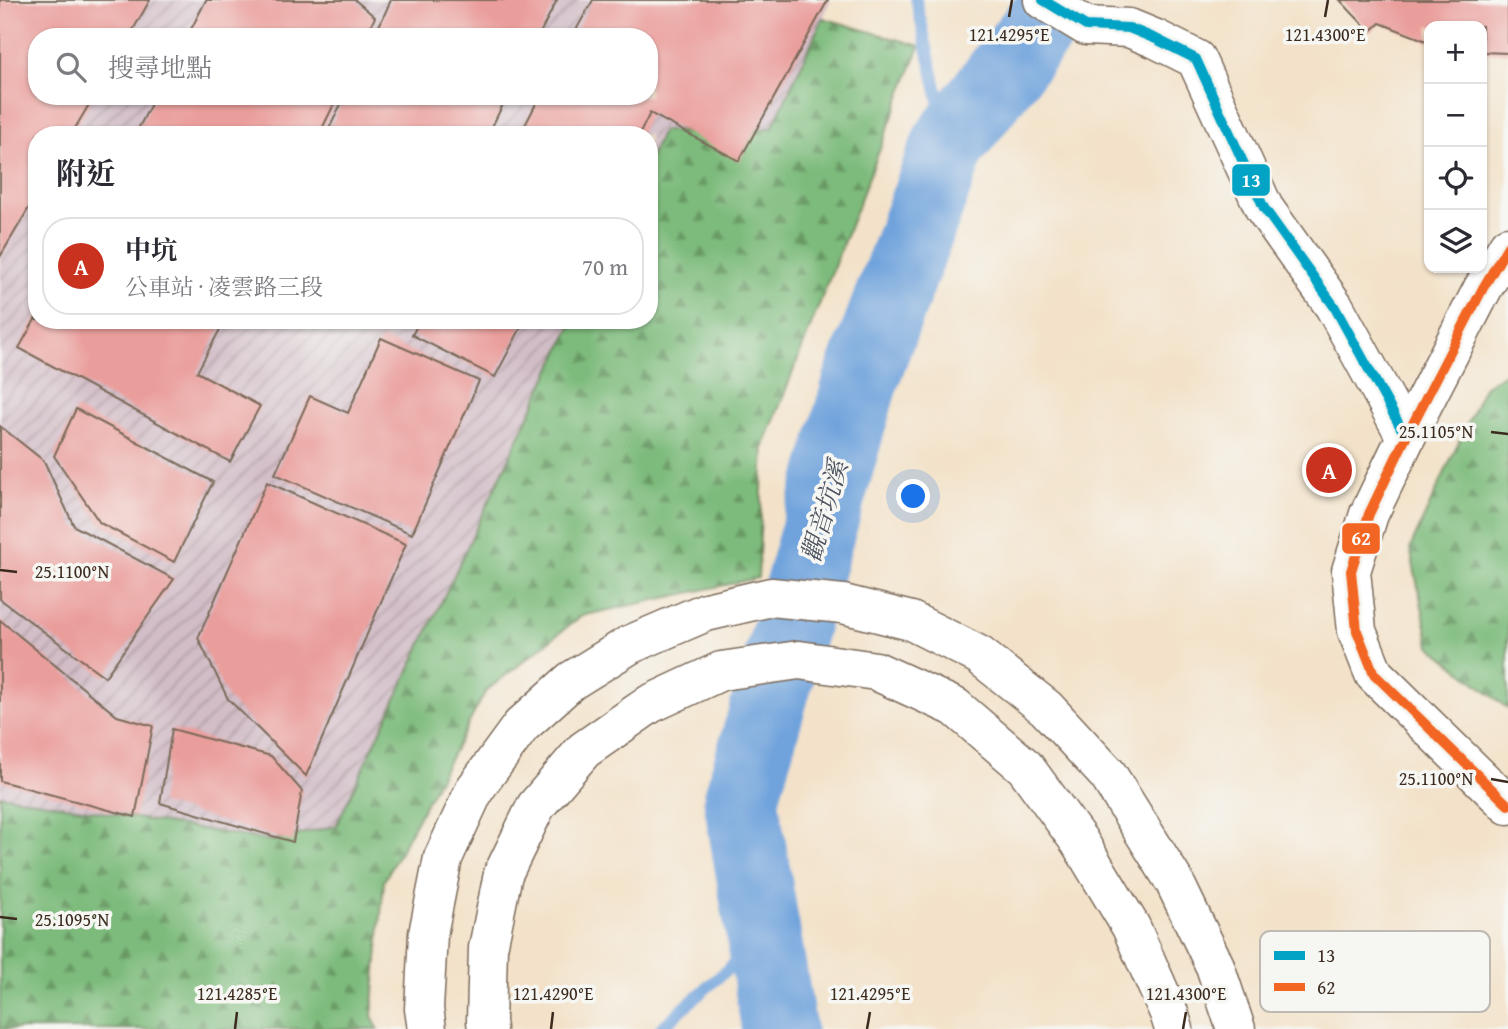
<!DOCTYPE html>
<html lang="zh-TW">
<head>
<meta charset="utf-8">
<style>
	body { margin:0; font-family:"Gentium Book Plus","Noto Serif TC",serif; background:#f7f7f7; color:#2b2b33 }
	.controls { position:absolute; right:21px; top:21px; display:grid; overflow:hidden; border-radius:14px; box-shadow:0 2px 5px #0004 }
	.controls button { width:63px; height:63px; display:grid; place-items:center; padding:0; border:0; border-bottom:2px solid #e1e1e2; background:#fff; color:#2b2b33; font:35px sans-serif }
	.you { position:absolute; left:914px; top:497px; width:24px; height:24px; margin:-18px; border:5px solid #fff; border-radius:50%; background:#1a73e8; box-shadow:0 0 0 10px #1a73e833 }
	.badge { display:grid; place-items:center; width:46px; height:46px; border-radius:50%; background:#c8321e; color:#fff; font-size:23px; font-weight:700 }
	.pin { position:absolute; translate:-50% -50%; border:4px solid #fff; box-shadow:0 2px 7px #0006 }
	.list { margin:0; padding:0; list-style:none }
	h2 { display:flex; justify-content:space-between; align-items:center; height:91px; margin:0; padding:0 28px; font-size:30px }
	h2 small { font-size:23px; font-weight:400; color:#7c7c81 }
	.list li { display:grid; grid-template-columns:46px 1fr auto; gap:21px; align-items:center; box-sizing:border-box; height:98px; margin:0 14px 14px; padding:0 14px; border:2px solid #e1e1e2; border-radius:28px }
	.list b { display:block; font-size:26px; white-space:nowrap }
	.list p { margin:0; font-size:23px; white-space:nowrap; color:#7c7c81 }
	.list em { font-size:23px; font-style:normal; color:#7c7c81 }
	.icon { flex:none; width:38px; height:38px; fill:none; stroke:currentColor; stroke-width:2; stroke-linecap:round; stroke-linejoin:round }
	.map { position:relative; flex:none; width:1508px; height:1029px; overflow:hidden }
	.search { position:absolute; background:#fff; box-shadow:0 2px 5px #0004; left:28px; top:28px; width:630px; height:77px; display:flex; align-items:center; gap:18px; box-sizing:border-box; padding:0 24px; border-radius:28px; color:#7c7c81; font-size:26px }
	.panel { position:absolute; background:#fff; box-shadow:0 2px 5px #0004; left:28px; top:126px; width:630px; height:203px; border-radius:28px }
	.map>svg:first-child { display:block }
	.industrial { fill:url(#industrial-furrows); fill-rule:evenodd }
	.forest { fill:url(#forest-firs); stroke:#5c724c; stroke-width:2 }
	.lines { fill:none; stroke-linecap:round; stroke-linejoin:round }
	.stream { stroke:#70a3dc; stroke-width:12 }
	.river { stroke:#70a3dc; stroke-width:75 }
	.building { fill:#ea9e9b }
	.minor-casing { stroke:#7b6a5a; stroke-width:41 }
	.highway-casing { stroke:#7b6a5a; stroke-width:41 }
	.minor { stroke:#fff; stroke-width:38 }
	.highway { stroke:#fff; stroke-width:38 }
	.bus-1-casing { stroke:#f6f6f2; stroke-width:16 }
	.bus-2-casing { stroke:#f6f6f2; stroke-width:16 }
	.bus-1 { stroke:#03a3c5; stroke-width:10 }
	.bus-2 { stroke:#f26522; stroke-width:10 }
	.ticks { fill:none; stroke:#3b2a1e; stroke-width:2.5 }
	.labels { text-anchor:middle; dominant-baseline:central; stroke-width:7; stroke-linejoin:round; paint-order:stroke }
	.water-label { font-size:26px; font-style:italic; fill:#4e5460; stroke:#f6f6f2 }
	.key { fill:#f6f6f2; stroke:#beb9b2; stroke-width:2 }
	.key-label { font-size:19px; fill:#3b2a1e }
	.ticks-label { font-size:18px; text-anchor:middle; fill:#3b2a1e; stroke:#f6f6f2; stroke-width:7; stroke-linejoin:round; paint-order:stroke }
	.line-badge { stroke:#f6f6f2; stroke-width:2.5 }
	.badge-label { font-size:19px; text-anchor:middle; font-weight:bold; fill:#fff }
</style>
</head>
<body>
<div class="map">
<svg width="1508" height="1029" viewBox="0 0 1508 1029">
	<defs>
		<pattern id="industrial-furrows" width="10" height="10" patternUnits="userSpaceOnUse" patternTransform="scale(1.75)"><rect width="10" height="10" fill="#d2bdc7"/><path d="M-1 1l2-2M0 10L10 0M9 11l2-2" fill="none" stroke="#ac9aa1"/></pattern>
		<pattern id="forest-firs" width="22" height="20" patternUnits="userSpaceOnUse" patternTransform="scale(1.75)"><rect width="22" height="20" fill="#7dbb7b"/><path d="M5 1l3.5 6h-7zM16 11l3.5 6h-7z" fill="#689864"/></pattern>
	</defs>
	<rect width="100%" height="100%" fill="#f6f6f2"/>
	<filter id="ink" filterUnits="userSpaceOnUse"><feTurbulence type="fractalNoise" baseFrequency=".0143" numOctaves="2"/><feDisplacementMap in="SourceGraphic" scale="14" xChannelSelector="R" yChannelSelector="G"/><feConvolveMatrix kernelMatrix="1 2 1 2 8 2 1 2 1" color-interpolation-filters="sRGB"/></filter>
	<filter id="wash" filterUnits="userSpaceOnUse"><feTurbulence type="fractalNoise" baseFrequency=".00686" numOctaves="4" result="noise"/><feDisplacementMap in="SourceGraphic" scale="28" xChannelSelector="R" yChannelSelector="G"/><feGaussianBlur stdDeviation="1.57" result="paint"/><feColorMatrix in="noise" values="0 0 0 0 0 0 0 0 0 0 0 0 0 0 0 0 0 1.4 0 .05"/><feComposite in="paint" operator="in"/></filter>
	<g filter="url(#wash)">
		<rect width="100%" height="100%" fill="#f3e2c9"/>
		<path class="industrial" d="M 0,0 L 831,0 L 772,128 L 663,131 L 649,160 L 649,135 L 37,135 L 37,320 L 574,320 L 336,826 L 271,841 L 0,795 ZM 37,37 L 649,37 L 649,96 L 37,96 Z"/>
		<g class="forest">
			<path d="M 823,18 L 920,46 L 764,446 L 758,578 L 581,616 L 486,691 L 384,881 L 372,1016 L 378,1029 L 0,1029 L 0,795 L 271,841 L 336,826 L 574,320 L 649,320 L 649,160 L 662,131 L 772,128 Z"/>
			<path d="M 1508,371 L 1508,709 L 1430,646 L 1410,548 L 1484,387 Z"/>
		</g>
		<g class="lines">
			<g class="stream">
				<path d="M 916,0 L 949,144"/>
				<path d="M 660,1029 L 764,937"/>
			</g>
			<path class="river" d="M 779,1029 L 741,800 L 861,380 L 949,144 L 1037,29"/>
		</g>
		<g id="blocks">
			<g class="building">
				<path d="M 0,0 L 150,0 L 129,37 L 37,37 L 37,96 L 94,96 L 71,135 L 37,135 L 37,194 L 0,257 Z"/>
				<path d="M 206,0 L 355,0 L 375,17 L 366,37 L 187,37 Z"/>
				<path d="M 391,0 L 557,0 L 538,37 L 374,37 Z"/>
				<path d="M 593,0 L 828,0 L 739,161 L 650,113 L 639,135 L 520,135 L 540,96 L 649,96 L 649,37 L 572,37 Z"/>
				<path d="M 1340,0 L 1508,0 L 1508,53 L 1482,52 L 1482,26 L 1429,26 L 1429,42 L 1380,23 L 1370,32 Z"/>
				<path d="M 155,96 L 338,96 L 319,135 L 135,135 Z"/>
				<path d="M 345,96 L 507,96 L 488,135 L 326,135 Z"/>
				<path d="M 37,316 L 37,320 L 225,320 L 197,372 L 260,406 L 230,462 L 19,348 Z"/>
				<path d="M 420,320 L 525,320 L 495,377 L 412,335 Z"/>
				<path d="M 381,338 L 479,381 L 412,534 L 275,474 L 310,396 L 348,413 Z"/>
				<path d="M 76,409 L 213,482 L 174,562 L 100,523 L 54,456 Z"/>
				<path d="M 0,426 L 44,461 L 74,526 L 174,579 L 105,677 L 0,599 Z"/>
				<path d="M 267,482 L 406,544 L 306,776 L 228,699 L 198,638 Z"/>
				<path d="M 0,620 L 117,716 L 153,726 L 135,817 L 0,781 Z"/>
				<path d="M 172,729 L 271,756 L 302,791 L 293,842 L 160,803 Z"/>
			</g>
		</g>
	</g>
	<g filter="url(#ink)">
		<use href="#blocks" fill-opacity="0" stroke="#7b6a5a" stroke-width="2"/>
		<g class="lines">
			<g class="minor-casing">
				<g id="minor">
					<path d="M 1043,0 L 1086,26 L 1129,28 L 1156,39 L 1196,59 L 1264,208 L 1334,306 L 1406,437"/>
					<path d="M 1508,246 L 1483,288 L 1406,437 L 1369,514 L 1351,571 L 1357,631 L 1374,674 L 1508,805"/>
				</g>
			</g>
			<g class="highway-casing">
				<g id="highway">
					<path d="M 427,1029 L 424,1009 L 428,934 L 443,858 L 475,789 L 521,726 L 571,681 L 629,645 L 706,612 L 771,597 L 843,604 L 911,621 L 979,655 L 1046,708 L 1108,775 L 1174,881 L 1215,966 L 1236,1029"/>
					<path d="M 487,1029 L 486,1021 L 488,948 L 503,874 L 536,806 L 584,750 L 650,704 L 721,671 L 799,660 L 876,671 L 955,707 L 1025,767 L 1079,841 L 1131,927 L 1169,1013 L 1174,1029"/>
				</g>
			</g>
			<use href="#minor" class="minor"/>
			<use href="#highway" class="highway"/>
			<g class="bus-1-casing">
				<path id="bus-1" d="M 1043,0 L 1086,26 L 1129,28 L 1156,39 L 1196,59 L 1264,208 L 1334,306 L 1406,437"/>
			</g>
			<g class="bus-2-casing">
				<path id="bus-2" d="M 1508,246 L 1483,288 L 1406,437 L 1369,514 L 1351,571 L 1357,631 L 1374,674 L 1508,805"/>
			</g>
			<use href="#bus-1" class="bus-1"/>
			<use href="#bus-2" class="bus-2"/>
		</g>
	</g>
	<path class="ticks" d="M 1009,17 L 1012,0M 1325,17 L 1328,0M 1491,432 L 1508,434M 0,570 L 17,572M 1491,779 L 1508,782M 0,917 L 17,919M 235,1029 L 237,1012M 551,1029 L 553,1012M 867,1029 L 870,1012M 1183,1029 L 1186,1012"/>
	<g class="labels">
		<g class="water-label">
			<text transform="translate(824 511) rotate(-74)">觀音坑溪</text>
		</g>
	</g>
	<rect x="1260" y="931" width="230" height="81" rx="10" class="key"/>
	<rect x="1274" y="951" width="31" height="9" fill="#03a3c5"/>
	<rect x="1274" y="983" width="31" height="8" fill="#f26522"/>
	<g class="key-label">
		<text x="1317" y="962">13</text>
		<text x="1317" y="994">62</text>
	</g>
	<g class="ticks-label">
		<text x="1009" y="41">121.4295°E</text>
		<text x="1325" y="41">121.4300°E</text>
		<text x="1436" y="438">25.1105°N</text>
		<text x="72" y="578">25.1100°N</text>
		<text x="1436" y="785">25.1100°N</text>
		<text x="72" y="926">25.1095°N</text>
		<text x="237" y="1000">121.4285°E</text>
		<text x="553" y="1000">121.4290°E</text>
		<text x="870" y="1000">121.4295°E</text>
		<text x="1186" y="1000">121.4300°E</text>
	</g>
	<g class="line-badge">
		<rect x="1231" y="163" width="40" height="34" rx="7" fill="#03a3c5"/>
		<rect x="1341" y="522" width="40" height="33" rx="7" fill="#f26522"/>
	</g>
	<g class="badge-label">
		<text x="1251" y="187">13</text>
		<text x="1361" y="545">62</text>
	</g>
</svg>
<div class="controls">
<button>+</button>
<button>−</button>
<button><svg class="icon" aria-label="locate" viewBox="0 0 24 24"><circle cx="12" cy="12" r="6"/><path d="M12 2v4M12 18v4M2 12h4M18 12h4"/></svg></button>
<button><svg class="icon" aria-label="layers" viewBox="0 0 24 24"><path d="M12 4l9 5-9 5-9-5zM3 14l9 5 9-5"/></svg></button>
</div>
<div class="you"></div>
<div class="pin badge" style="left:1329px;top:470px">A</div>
<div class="search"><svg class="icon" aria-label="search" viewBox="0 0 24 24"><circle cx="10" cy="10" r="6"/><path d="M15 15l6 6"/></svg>搜尋地點</div>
<section class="panel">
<h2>附近<small></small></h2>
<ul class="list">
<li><span class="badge">A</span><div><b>中坑</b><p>公車站 · 凌雲路三段</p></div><em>70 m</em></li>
</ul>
</section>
</div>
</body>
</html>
